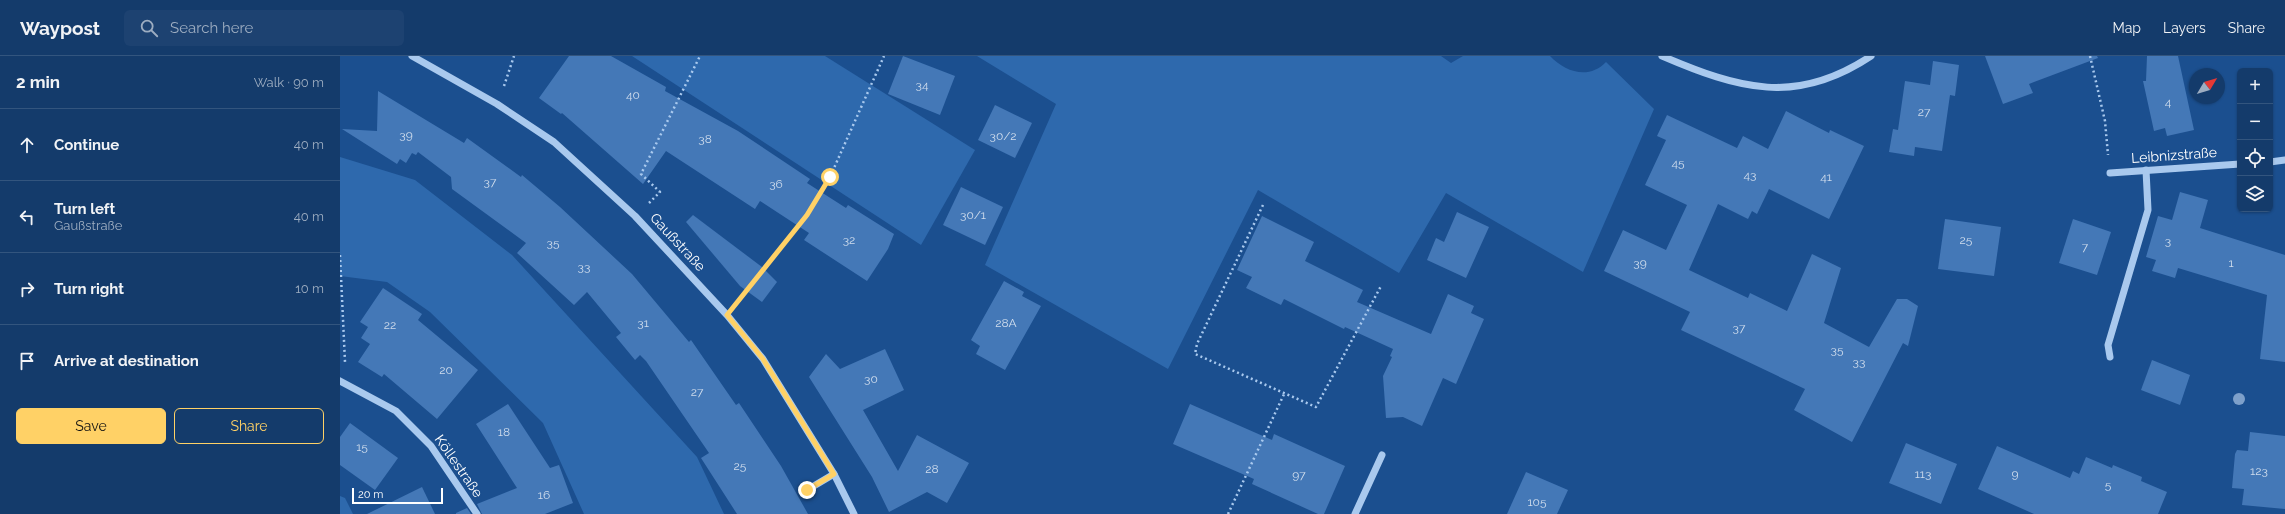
<!DOCTYPE html>
<html lang="en">
<head>
<meta charset="utf-8">
<style>
	body { margin:0; font-family:Raleway,sans-serif; background:#1d4271; color:#f1f3f6 }
	.controls { position:absolute; right:12px; top:12px; display:grid; overflow:hidden; border-radius:6px; box-shadow:0 1px 3px #0004 }
	.controls button { width:36px; height:36px; display:grid; place-items:center; padding:0; border:0; border-bottom:1px solid #33557e; background:#143b6b; color:#f1f3f6; font:20px sans-serif }
	.compass { position:absolute; left:1849px; top:12px; width:36px; height:36px; border-radius:50%; background:#143b6b; box-shadow:0 1px 3px #0004; rotate:52deg }
	.scale { position:absolute; left:12px; bottom:10px; width:91px; box-sizing:border-box; padding-left:4px; border:2px solid #fff; border-top:0; font-size:11px; line-height:14px; white-space:nowrap; color:#fff; -webkit-text-stroke:3px #1b4f8f; paint-order:stroke }
	.stop { position:absolute; width:12px; height:12px; margin:-9px; border:3px solid #ffd166; border-radius:50%; background:#fff }
	.stop.end { background:#ffd166; border-color:#fff; box-shadow:0 1px 4px #0008 }
	.list { margin:0; padding:0; list-style:none }
	h2 { display:flex; justify-content:space-between; align-items:center; height:52px; margin:0; padding:0 16px; font-size:17px }
	h2 small { font-size:13px; font-weight:400; color:#9dadc1 }
	.list li { display:grid; grid-template-columns:26px 1fr auto; gap:12px; align-items:center; box-sizing:border-box; height:72px; padding:0 16px; border-top:1px solid #33557e }
	.list b { display:block; font-size:15px; white-space:nowrap }
	.list p { margin:0; font-size:13px; white-space:nowrap; color:#9dadc1 }
	.list em { font-size:13px; font-style:normal; color:#9dadc1 }
	.actions { display:flex; gap:8px; padding:12px 16px }
	.actions a { flex:1; padding:9px 0; border:1px solid #ffd166; border-radius:6px; text-align:center; font-size:14px; color:#ffd166 }
	.actions .main { background:#ffd166; color:#111 }
	.icon { flex:none; width:22px; height:22px; fill:none; stroke:currentColor; stroke-width:2; stroke-linecap:round; stroke-linejoin:round }
	.map { position:relative; flex:none; width:1945px; height:458px; overflow:hidden }
	header { display:flex; align-items:center; gap:24px; box-sizing:border-box; height:56px; padding:0 20px; background:#143b6b; border-bottom:1px solid #33557e }
	header strong { font-size:19px }
	nav { display:flex; gap:22px; margin-inline-start:auto; font-size:14px }
	.search { width:280px; height:36px; background:#1d4271; display:flex; align-items:center; gap:10px; box-sizing:border-box; padding:0 14px; border-radius:6px; color:#9dadc1; font-size:15px }
	main { display:flex }
	aside { flex:1; background:#143b6b }
	.map>svg:first-child { display:block }
	.green { fill:#2e69ad }
	.building { fill:#4478b7 }
	.lines { fill:none; stroke-linecap:round; stroke-linejoin:round }
	.path { stroke:#a9c9ee; stroke-width:2.5; stroke-dasharray:2 3; stroke-linecap:butt }
	.minor { stroke:#a9c9ee; stroke-width:7 }
	.tree { fill:#7ea0ca }
	.route { stroke:#ffd166; stroke-width:5 }
	.labels { text-anchor:middle; dominant-baseline:central; stroke-width:3; stroke-linejoin:round; paint-order:stroke }
	.number-label { font-size:12px; fill:#d0dded }
	.street-label { font-size:14px; fill:#fff; stroke:#1b4f8f }
</style>
</head>
<body>
<header>
<strong>Waypost</strong>
<div class="search"><svg class="icon" aria-label="search" viewBox="0 0 24 24"><circle cx="10" cy="10" r="6"/><path d="M15 15l6 6"/></svg>Search here</div>
<nav><a>Map</a><a>Layers</a><a>Share</a></nav>
</header>
<main>
<aside>
<h2>2 min<small>Walk · 90 m</small></h2>
<ul class="list">
<li><svg class="icon" aria-label="ahead" viewBox="0 0 24 24"><path d="M12 20V5M6 11l6-6 6 6"/></svg><div><b>Continue</b></div><em>40 m</em></li>
<li><svg class="icon" aria-label="left" viewBox="0 0 24 24"><path d="M17 20v-9H6M10 6l-5 5 5 5"/></svg><div><b>Turn left</b><p>Gaußstraße</p></div><em>40 m</em></li>
<li><svg class="icon" aria-label="right" viewBox="0 0 24 24"><path d="M7 20v-9h11M14 6l5 5-5 5"/></svg><div><b>Turn right</b></div><em>10 m</em></li>
<li><svg class="icon" aria-label="arrive" viewBox="0 0 24 24"><path d="M6 21V4h12l-3 4 3 4H6"/></svg><div><b>Arrive at destination</b></div></li>
</ul>
<div class="actions"><a class="main">Save</a><a>Share</a></div>
</aside>
<div class="map">
<svg width="1945" height="458" viewBox="0 0 1945 458">
	<rect width="100%" height="100%" fill="#1b4f8f"/>
	<g class="green">
		<path d="M 292,0 L 485,0 L 635,94 L 581,189 Z"/>
		<path d="M 637,0 L 1101,0 L 1111,7 L 1123,0 L 1210,0 C 1225,16 1249,24 1266,6 L 1314,53 L 1243,216 L 1106,137 L 1059,217 L 918,134 L 828,313 L 645,209 L 716,48 Z"/>
		<path d="M 0,101 L 75,124 L 172,199 L 357,401 L 384,458 L 244,458 L 203,367 L 90,256 L 47,226 L 0,220 Z"/>
		<path d="M 0,440 L 5,442 L 13,458 L 0,458 Z"/>
	</g>
	<g class="building">
		<path d="M 229,0 L 271,0 L 326,31 L 325,35 L 398,75 L 470,123 L 467,127 L 506,152 L 508,149 L 554,178 L 548,193 L 527,225 L 464,184 L 469,177 L 420,145 L 415,153 L 326,95 L 303,128 L 222,57 L 221,58 L 199,42 Z"/>
		<path d="M 563,0 L 615,20 L 600,59 L 548,38 Z"/>
		<path d="M 1645,0 L 1757,0 L 1758,2 L 1689,28 L 1693,37 L 1663,48 Z"/>
		<path d="M 1807,0 L 1838,0 L 1854,74 L 1827,80 L 1825,72 L 1814,75 L 1803,25 L 1806,25 Z"/>
		<path d="M 1593,5 L 1619,9 L 1615,40 L 1610,39 L 1602,95 L 1575,91 L 1574,100 L 1549,96 L 1553,73 L 1558,74 L 1565,25 L 1590,29 Z"/>
		<path d="M 38,35 L 124,87 L 127,82 L 181,121 L 182,119 L 220,151 L 292,218 L 349,286 L 351,284 L 396,349 L 399,347 L 441,410 L 468,458 L 397,458 L 361,402 L 369,397 L 306,305 L 300,299 L 295,304 L 276,281 L 281,277 L 247,236 L 234,249 L 177,197 L 186,187 L 112,133 L 111,121 L 78,96 L 76,99 L 72,97 L 66,107 L 60,103 L 57,108 L 2,73 L 37,75 Z"/>
		<path d="M 655,49 L 692,67 L 675,102 L 638,84 Z"/>
		<path d="M 1446,55 L 1489,77 L 1490,74 L 1524,90 L 1489,163 L 1429,133 L 1417,158 L 1412,155 L 1408,163 L 1378,148 L 1349,214 L 1408,242 L 1410,237 L 1447,255 L 1472,198 L 1501,212 L 1484,267 L 1529,291 L 1557,243 L 1567,243 L 1578,250 L 1568,290 L 1563,287 L 1512,386 L 1454,354 L 1465,333 L 1341,274 L 1350,256 L 1264,215 L 1283,174 L 1326,194 L 1347,149 L 1305,129 L 1326,84 L 1317,80 L 1327,59 L 1397,92 L 1403,80 L 1428,93 Z"/>
		<path d="M 621,131 L 663,151 L 645,189 L 603,169 Z"/>
		<path d="M 1840,136 L 1868,144 L 1860,172 L 1945,199 L 1945,306 L 1920,303 L 1927,239 L 1838,212 L 1835,222 L 1812,215 L 1816,204 L 1806,201 L 1818,160 L 1832,164 Z"/>
		<path d="M 1117,156 L 1149,171 L 1126,222 L 1087,204 L 1096,182 L 1104,186 Z"/>
		<path d="M 353,159 L 422,211 L 437,226 L 422,246 L 400,230 L 346,166 Z"/>
		<path d="M 922,160 L 974,186 L 965,205 L 1023,234 L 1017,246 L 1091,278 L 1108,238 L 1134,250 L 1131,257 L 1144,263 L 1116,328 L 1103,322 L 1082,370 L 1063,361 L 1046,362 L 1043,320 L 1052,301 L 1050,300 L 1053,293 L 1005,271 L 1004,273 L 944,243 L 941,249 L 906,232 L 912,221 L 897,214 Z"/>
		<path d="M 1605,163 L 1661,171 L 1654,220 L 1598,213 Z"/>
		<path d="M 1733,163 L 1771,176 L 1757,219 L 1719,207 Z"/>
		<path d="M 664,225 L 684,236 L 682,240 L 701,250 L 665,314 L 636,298 L 640,290 L 631,284 Z"/>
		<path d="M 43,232 L 82,258 L 78,264 L 138,314 L 97,363 L 44,318 L 42,321 L 18,306 L 30,288 L 21,282 L 28,271 L 20,266 Z"/>
		<path d="M 545,293 L 564,334 L 523,354 L 558,415 L 577,379 L 629,407 L 607,447 L 587,436 L 549,456 L 532,421 L 469,321 L 486,298 L 500,313 Z"/>
		<path d="M 1812,304 L 1850,319 L 1840,349 L 1801,334 Z"/>
		<path d="M 168,348 L 210,412 L 219,409 L 233,447 L 205,458 L 142,458 L 137,448 L 177,432 L 136,368 Z"/>
		<path d="M 850,348 L 932,384 L 934,378 L 1005,410 L 984,458 L 978,458 L 912,428 L 914,423 L 833,388 Z"/>
		<path d="M 10,367 L 58,402 L 35,434 L 0,409 L 0,381 Z"/>
		<path d="M 1910,376 L 1945,380 L 1945,453 L 1902,449 L 1904,433 L 1892,432 L 1895,398 L 1897,394 L 1908,395 Z"/>
		<path d="M 1566,387 L 1617,408 L 1601,448 L 1549,427 Z"/>
		<path d="M 1657,390 L 1730,422 L 1733,415 L 1739,418 L 1746,401 L 1772,412 L 1773,409 L 1802,421 L 1801,425 L 1827,436 L 1818,458 L 1694,458 L 1638,433 Z"/>
		<path d="M 1186,416 L 1228,434 L 1217,458 L 1167,458 Z"/>
		<path d="M 82,431 L 95,458 L 27,458 Z"/>
		<path d="M 127,452 L 131,458 L 116,458 L 116,457 Z"/>
	</g>
	<g class="lines">
		<g class="path">
			<path d="M 1750,0 L 1765,65 L 1768,99"/>
			<path d="M 164,30 L 174,0"/>
			<path d="M 309,147 L 320,136 L 301,118 L 360,0"/>
			<path d="M 923,149 L 857,288 L 855,298 L 976,351 L 1041,230"/>
			<path d="M 0,199 L 5,306"/>
			<path d="M 399,245 L 467,159 L 490,121 L 544,0"/>
			<path d="M 888,458 L 945,336"/>
		</g>
		<g class="minor">
			<path d="M 72,0 L 157,48 L 214,86 L 295,160 L 387,259 L 423,303 L 494,418 L 514,458"/>
			<path d="M 1322,0 C 1399,33 1456,50 1531,0"/>
			<path d="M 1930,106 L 1945,104"/>
			<path d="M 1770,117 L 1900,108"/>
			<path d="M 1770,301 L 1768,289 L 1808,154 L 1806,114"/>
			<path d="M 0,325 L 56,355 L 91,390 L 137,458"/>
			<path d="M 467,434 L 494,418"/>
			<path d="M 1015,458 L 1042,399"/>
		</g>
	</g>
	<circle class="tree" cx="1899" cy="343" r="6"/>
	<g class="lines">
		<path class="route" d="M 467,434 L 494,418 L 423,303 L 387,259 L 467,159 L 490,121"/>
	</g>
	<g class="labels">
		<g class="number-label">
			<text x="582" y="29">34</text>
			<text x="293" y="39">40</text>
			<text x="1828" y="46">4</text>
			<text x="1584" y="56">27</text>
			<text x="66" y="79">39</text>
			<text x="663" y="80">30/2</text>
			<text x="365" y="83">38</text>
			<text x="1338" y="107">45</text>
			<text x="1410" y="119">43</text>
			<text x="1486" y="121">41</text>
			<text x="150" y="126">37</text>
			<text x="436" y="128">36</text>
			<text x="633" y="159">30/1</text>
			<text x="509" y="184">32</text>
			<text x="1626" y="184">25</text>
			<text x="1828" y="185">3</text>
			<text x="213" y="187">35</text>
			<text x="1745" y="191">7</text>
			<text x="1300" y="207">39</text>
			<text x="1891" y="207">1</text>
			<text x="244" y="211">33</text>
			<text x="303" y="267">31</text>
			<text x="666" y="267">28A</text>
			<text x="50" y="269">22</text>
			<text x="1399" y="272">37</text>
			<text x="1497" y="294">35</text>
			<text x="1519" y="306">33</text>
			<text x="106" y="314">20</text>
			<text x="531" y="323">30</text>
			<text x="357" y="336">27</text>
			<text x="164" y="376">18</text>
			<text x="22" y="391">15</text>
			<text x="400" y="410">25</text>
			<text x="592" y="413">28</text>
			<text x="1919" y="415">123</text>
			<text x="1583" y="418">113</text>
			<text x="1675" y="418">9</text>
			<text x="959" y="419">97</text>
			<text x="1768" y="429">5</text>
			<text x="204" y="439">16</text>
			<text x="1197" y="446">105</text>
		</g>
		<g class="street-label">
			<text transform="translate(1834 99) rotate(-4)">Leibnizstraße</text>
			<text transform="translate(338 186) rotate(47)">Gaußstraße</text>
			<text transform="translate(119 410) rotate(55)">Köllestraße</text>
		</g>
	</g>
</svg>
<div class="controls">
<button>+</button>
<button>−</button>
<button><svg class="icon" aria-label="locate" viewBox="0 0 24 24"><circle cx="12" cy="12" r="6"/><path d="M12 2v4M12 18v4M2 12h4M18 12h4"/></svg></button>
<button><svg class="icon" aria-label="layers" viewBox="0 0 24 24"><path d="M12 4l9 5-9 5-9-5zM3 14l9 5 9-5"/></svg></button>
</div>
<svg class="compass" viewBox="-18 -18 36 36"><path d="M0-13l5 13h-10z" fill="#e53935"/><path d="M0 13l5-13h-10z" fill="#9dadc1"/></svg>
<div class="scale">20 m</div>
<div class="stop" style="left:490px;top:121px"></div>
<div class="stop end" style="left:467px;top:434px"></div>
</div>
</main>
</body>
</html>
